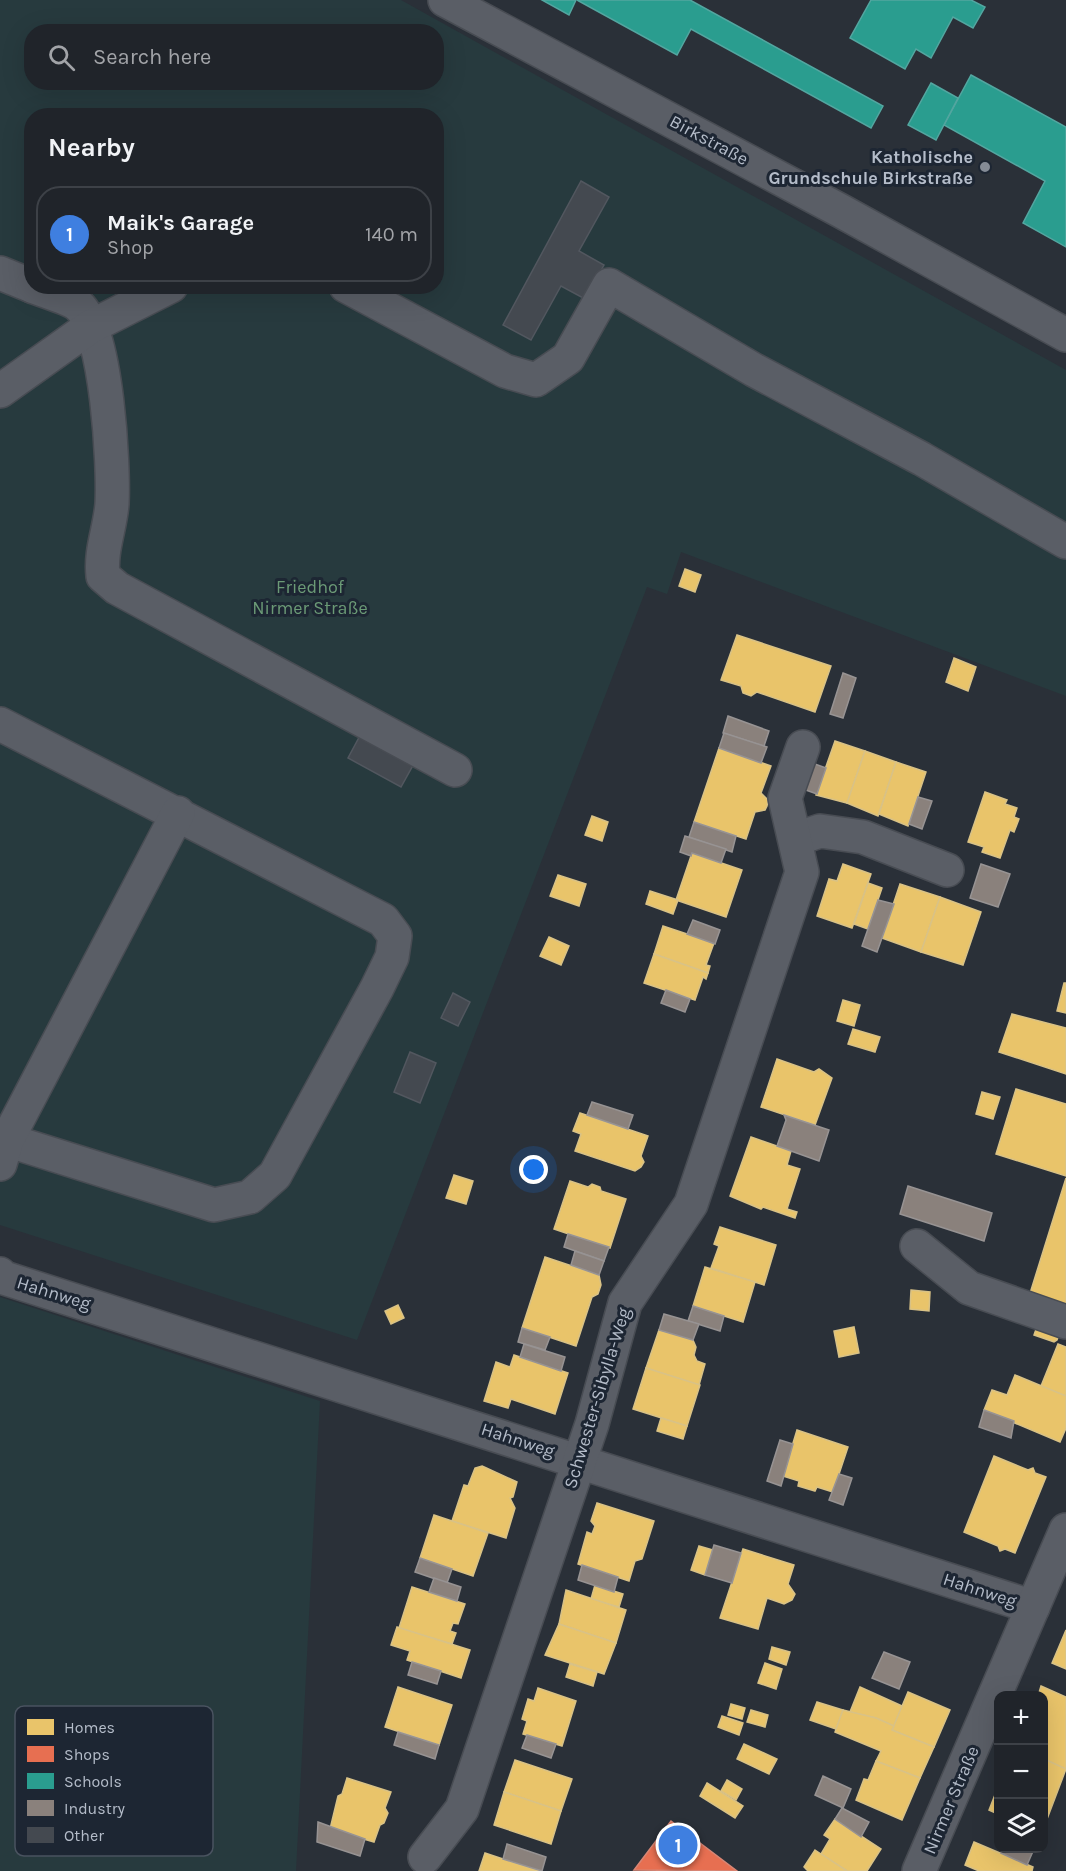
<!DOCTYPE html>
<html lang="en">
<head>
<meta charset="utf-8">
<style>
	body { margin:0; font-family:Karla,sans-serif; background:#282c32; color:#f1f3f6 }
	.controls { position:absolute; right:18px; bottom:18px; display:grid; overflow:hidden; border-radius:12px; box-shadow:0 6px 24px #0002 }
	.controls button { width:54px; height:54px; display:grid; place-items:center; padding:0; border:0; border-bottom:2px solid #3d4147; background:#20242a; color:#f1f3f6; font:30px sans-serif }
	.you { position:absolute; left:534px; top:1170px; width:21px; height:21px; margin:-15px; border:4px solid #fff; border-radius:50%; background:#1a73e8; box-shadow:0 0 0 9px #1a73e833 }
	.badge { display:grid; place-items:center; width:39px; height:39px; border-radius:50%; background:#2563eb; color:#fff; font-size:20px; font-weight:700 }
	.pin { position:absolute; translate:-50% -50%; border:3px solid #fff; box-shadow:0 2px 6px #0006 }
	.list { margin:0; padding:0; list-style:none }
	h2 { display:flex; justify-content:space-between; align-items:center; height:78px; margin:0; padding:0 24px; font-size:26px }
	h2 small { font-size:20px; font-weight:400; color:#a2a4a8 }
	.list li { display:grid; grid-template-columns:39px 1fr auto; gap:18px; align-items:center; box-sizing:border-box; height:96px; margin:0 12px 12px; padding:0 12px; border:2px solid #3d4147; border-radius:24px }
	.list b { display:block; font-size:22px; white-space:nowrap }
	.list p { margin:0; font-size:20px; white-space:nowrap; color:#a2a4a8 }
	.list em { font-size:20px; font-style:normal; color:#a2a4a8 }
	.icon { flex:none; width:33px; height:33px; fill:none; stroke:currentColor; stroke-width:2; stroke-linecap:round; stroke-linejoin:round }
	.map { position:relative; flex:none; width:1066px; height:1871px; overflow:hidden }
	.search { position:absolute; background:#20242a; box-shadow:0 6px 24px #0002; left:24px; top:24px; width:420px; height:66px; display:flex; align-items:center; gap:15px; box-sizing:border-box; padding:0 21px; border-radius:24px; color:#a2a4a8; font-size:22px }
	.panel { position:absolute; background:#20242a; box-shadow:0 6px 24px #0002; left:24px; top:108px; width:420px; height:186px; border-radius:24px }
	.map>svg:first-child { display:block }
	.green { fill:#273a3e; fill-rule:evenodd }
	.homes { fill:#e9c46a; stroke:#d9c286; stroke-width:1.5 }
	.shops { fill:#e76f51; stroke:#d88675; stroke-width:1.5 }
	.schools { fill:#2a9d8f; stroke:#53a6a0; stroke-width:1.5 }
	.industry { fill:#8a817c; stroke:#979393; stroke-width:1.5 }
	.building { fill:#444950; stroke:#52575f; stroke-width:1.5 }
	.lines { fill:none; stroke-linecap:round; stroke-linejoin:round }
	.minor-casing { stroke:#484c53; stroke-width:36 }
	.minor { stroke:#5a5e66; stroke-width:33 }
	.poi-dot { fill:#848b96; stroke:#1d2633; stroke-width:2 }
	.labels { text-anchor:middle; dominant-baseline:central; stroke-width:6; stroke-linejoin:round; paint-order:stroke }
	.street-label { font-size:18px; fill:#b4bcc9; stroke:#1d2633 }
	.poi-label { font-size:18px; font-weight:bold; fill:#b4bcc9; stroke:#1d2633; text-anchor:end }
	.park-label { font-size:18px; fill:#6b9a76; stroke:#1d2633 }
	.key { fill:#1d2633; stroke:#4a5360; stroke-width:1.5 }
	.key-label { font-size:16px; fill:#b4bcc9 }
</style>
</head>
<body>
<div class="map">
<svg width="1066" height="1871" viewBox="0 0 1066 1871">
	<rect width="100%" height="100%" fill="#2a3038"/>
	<g class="green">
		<path d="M 0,0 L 401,0 L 1066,370 L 1066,696 L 681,552 L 667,594 L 647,587 L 357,1340 L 0,1225 ZM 32,32 L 436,32 L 436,82 L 32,82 ZM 32,116 L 436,116 L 436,286 L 32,286 Z"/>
		<path d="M 0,1297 L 320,1401 L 296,1871 L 0,1871 Z"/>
	</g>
	<g class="homes">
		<path d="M 685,569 L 701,575 L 695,592 L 679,586 Z"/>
		<path d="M 737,635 L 831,666 L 815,712 L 757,692 L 751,696 L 743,693 L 741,686 L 721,680 Z"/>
		<path d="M 954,658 L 976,667 L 968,691 L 946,682 Z"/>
		<path d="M 835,741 L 865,751 L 847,803 L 816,795 Z"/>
		<path d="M 719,748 L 771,766 L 761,793 L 768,800 L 767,806 L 765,810 L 755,812 L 746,839 L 694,822 Z"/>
		<path d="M 865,751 L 896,762 L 878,816 L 847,803 Z"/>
		<path d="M 896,762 L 926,772 L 908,826 L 879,814 Z"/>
		<path d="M 985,792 L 1007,800 L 1005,804 L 1017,808 L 1014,817 L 1019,819 L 1014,832 L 1010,830 L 1000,858 L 982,852 L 984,847 L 968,842 Z"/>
		<path d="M 592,816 L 608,822 L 602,841 L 585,835 Z"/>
		<path d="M 692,853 L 742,870 L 726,917 L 676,900 Z"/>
		<path d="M 843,864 L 871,874 L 852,928 L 817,916 L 829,879 L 837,881 Z"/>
		<path d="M 558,875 L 586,884 L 579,906 L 550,896 Z"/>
		<path d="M 868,883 L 882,888 L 868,929 L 854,924 Z"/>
		<path d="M 900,884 L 940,897 L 921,952 L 882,938 Z"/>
		<path d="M 650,891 L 678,900 L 673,914 L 646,904 Z"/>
		<path d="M 940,897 L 981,912 L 963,965 L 921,952 Z"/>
		<path d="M 663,926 L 714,943 L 706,965 L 710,966 L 708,973 L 654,954 Z"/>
		<path d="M 549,937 L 569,946 L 561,965 L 540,956 Z"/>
		<path d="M 654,954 L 708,973 L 706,979 L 703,977 L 695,1000 L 644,983 Z"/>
		<path d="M 1064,983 L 1066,983 L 1066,1013 L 1057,1011 Z"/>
		<path d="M 843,1000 L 860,1005 L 854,1026 L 837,1021 Z"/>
		<path d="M 1012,1014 L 1066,1028 L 1066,1074 L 999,1052 Z"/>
		<path d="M 853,1029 L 880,1037 L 875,1052 L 848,1044 Z"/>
		<path d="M 777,1059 L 814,1072 L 819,1069 L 832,1078 L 815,1125 L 761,1107 Z"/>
		<path d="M 1016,1089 L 1066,1104 L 1066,1176 L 996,1154 Z"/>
		<path d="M 982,1092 L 1000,1097 L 993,1119 L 976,1114 Z"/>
		<path d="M 580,1113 L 648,1136 L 641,1156 L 644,1162 L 641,1167 L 635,1171 L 575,1151 L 581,1134 L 573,1131 Z"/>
		<path d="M 751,1137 L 791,1151 L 787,1165 L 800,1169 L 787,1209 L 797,1212 L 795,1218 L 763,1207 L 761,1209 L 730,1196 Z"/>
		<path d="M 454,1175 L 473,1181 L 466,1204 L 446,1198 Z"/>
		<path d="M 1066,1178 L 1066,1315 L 1027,1303 Z"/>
		<path d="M 570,1181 L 588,1187 L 592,1184 L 600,1187 L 601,1191 L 626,1199 L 610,1248 L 554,1229 Z"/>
		<path d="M 720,1227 L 776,1245 L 764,1285 L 711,1268 L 719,1246 L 714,1244 Z"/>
		<path d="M 545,1257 L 599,1275 L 601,1285 L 598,1294 L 592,1297 L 576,1346 L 522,1328 Z"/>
		<path d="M 705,1267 L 755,1282 L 743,1322 L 693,1306 Z"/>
		<path d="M 911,1290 L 930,1292 L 929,1311 L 910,1309 Z"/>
		<path d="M 398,1305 L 404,1318 L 391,1324 L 385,1311 Z"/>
		<path d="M 1039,1321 L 1061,1329 L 1057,1340 L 1054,1342 L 1034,1335 Z"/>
		<path d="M 854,1327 L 859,1353 L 839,1357 L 834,1331 Z"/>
		<path d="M 659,1330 L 693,1340 L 696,1347 L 694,1355 L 697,1361 L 705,1364 L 699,1385 L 646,1368 Z"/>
		<path d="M 1058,1344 L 1066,1347 L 1066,1396 L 1041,1386 Z"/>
		<path d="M 514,1355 L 568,1373 L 555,1414 L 511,1399 L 508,1408 L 484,1401 L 496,1362 L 510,1367 Z"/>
		<path d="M 646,1368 L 700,1385 L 687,1426 L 633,1409 Z"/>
		<path d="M 1015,1375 L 1066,1396 L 1066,1428 L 1060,1442 L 984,1410 L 992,1390 L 1007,1395 Z"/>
		<path d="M 661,1418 L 687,1426 L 683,1439 L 657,1431 Z"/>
		<path d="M 797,1430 L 848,1447 L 833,1492 L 817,1487 L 815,1491 L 798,1486 L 799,1481 L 783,1476 Z"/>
		<path d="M 994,1456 L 1028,1470 L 1033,1468 L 1035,1473 L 1046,1477 L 1015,1553 L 1005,1549 L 1000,1551 L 998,1546 L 964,1532 Z"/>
		<path d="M 482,1466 L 517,1482 L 513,1497 L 510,1498 L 515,1508 L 506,1538 L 452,1521 L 464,1485 L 468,1486 L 475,1468 Z"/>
		<path d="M 597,1503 L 654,1521 L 642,1559 L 635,1561 L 629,1581 L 578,1564 L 587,1532 L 592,1534 L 595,1526 L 591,1521 Z"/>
		<path d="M 434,1515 L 488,1533 L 473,1576 L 420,1558 Z"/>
		<path d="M 699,1546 L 713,1550 L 705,1575 L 691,1570 Z"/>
		<path d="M 743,1549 L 794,1565 L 788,1584 L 795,1594 L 792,1600 L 784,1604 L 767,1598 L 758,1629 L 720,1618 Z"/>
		<path d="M 595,1585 L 623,1594 L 619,1607 L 591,1599 Z"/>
		<path d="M 412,1587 L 465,1604 L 458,1624 L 453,1623 L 450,1631 L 456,1633 L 452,1644 L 399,1628 Z"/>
		<path d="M 566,1590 L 626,1610 L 616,1643 L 559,1624 Z"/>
		<path d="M 559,1624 L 616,1643 L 604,1674 L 545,1655 Z"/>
		<path d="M 397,1627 L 470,1650 L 461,1678 L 407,1660 L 410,1651 L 391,1645 Z"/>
		<path d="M 1066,1630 L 1066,1669 L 1052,1663 Z"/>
		<path d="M 772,1647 L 790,1652 L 786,1665 L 769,1659 Z"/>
		<path d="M 765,1663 L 782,1669 L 776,1689 L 758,1683 Z"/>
		<path d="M 570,1664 L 597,1672 L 593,1686 L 566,1677 Z"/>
		<path d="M 1041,1686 L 1066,1697 L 1066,1769 L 1044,1759 L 1044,1696 L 1038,1696 Z"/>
		<path d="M 398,1687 L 452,1705 L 439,1745 L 385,1727 Z"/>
		<path d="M 860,1687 L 902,1706 L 894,1726 L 876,1718 L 850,1712 Z"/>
		<path d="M 538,1688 L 576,1701 L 562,1746 L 523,1734 L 527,1721 L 522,1719 L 528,1699 L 534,1701 Z"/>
		<path d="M 908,1692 L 950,1710 L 934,1747 L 892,1730 Z"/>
		<path d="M 817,1702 L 843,1710 L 836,1729 L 810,1720 Z"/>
		<path d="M 731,1704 L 745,1708 L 742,1719 L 728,1715 Z"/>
		<path d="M 751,1710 L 768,1715 L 765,1727 L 747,1722 Z"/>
		<path d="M 843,1710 L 876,1718 L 894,1726 L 892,1730 L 934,1747 L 920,1778 L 876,1761 L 881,1751 L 835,1732 Z"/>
		<path d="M 722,1716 L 743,1723 L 739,1735 L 718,1727 Z"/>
		<path d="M 744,1744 L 777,1759 L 769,1774 L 737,1759 Z"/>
		<path d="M 1044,1759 L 1066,1769 L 1044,1827 Z"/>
		<path d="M 515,1760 L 572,1779 L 561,1811 L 504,1792 Z"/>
		<path d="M 876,1761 L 920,1778 L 902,1820 L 856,1800 L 864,1779 L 868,1780 Z"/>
		<path d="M 347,1778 L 391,1792 L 385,1808 L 388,1813 L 384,1823 L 380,1825 L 374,1842 L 330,1829 L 338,1796 L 342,1794 Z"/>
		<path d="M 727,1780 L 742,1789 L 736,1800 L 721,1791 Z"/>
		<path d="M 707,1783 L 743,1806 L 735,1818 L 700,1796 Z"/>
		<path d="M 998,1787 L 998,1814 L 989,1810 Z"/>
		<path d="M 504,1792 L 561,1811 L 551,1844 L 494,1825 Z"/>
		<path d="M 835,1819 L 881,1849 L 867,1871 L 847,1871 L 821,1854 L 830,1839 L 824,1835 Z"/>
		<path d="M 974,1842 L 1033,1867 L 1032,1871 L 979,1871 L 965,1865 Z"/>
		<path d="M 815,1850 L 821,1854 L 847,1871 L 808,1871 L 804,1867 Z"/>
		<path d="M 485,1853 L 503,1859 L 540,1871 L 479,1871 Z"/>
	</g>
	<path class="shops" d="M 671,1821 L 737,1871 L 634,1870 Z"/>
	<g class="schools">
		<path d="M 542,0 L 576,0 L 569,15 Z"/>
		<path d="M 577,0 L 690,0 L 883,106 L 871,128 L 691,29 L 677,55 Z"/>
		<path d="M 871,0 L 971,0 L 985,7 L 973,28 L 953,17 L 931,58 L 916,49 L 905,69 L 850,38 Z"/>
		<path d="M 971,75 L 1066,127 L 1066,247 L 1023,223 L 1045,181 L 944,125 Z"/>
		<path d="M 931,83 L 958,98 L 936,140 L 908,125 Z"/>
	</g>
	<g class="industry">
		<path d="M 843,673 L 856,678 L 843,718 L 830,714 Z"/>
		<path d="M 728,716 L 769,731 L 764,746 L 723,733 Z"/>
		<path d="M 724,733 L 767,747 L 761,763 L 719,748 Z"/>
		<path d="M 812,763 L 826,768 L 817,794 L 803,789 Z"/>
		<path d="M 918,797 L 932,801 L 922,829 L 909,824 Z"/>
		<path d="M 694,822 L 736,836 L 732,852 L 689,837 Z"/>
		<path d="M 685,836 L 726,849 L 721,863 L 692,853 L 691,856 L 680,852 Z"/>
		<path d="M 981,864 L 1010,874 L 998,907 L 970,898 Z"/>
		<path d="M 878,900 L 894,904 L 877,952 L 862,946 Z"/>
		<path d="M 693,920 L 720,930 L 715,944 L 687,934 Z"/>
		<path d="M 666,990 L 690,999 L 685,1012 L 661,1003 Z"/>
		<path d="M 592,1102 L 633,1115 L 628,1129 L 587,1115 Z"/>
		<path d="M 784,1115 L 829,1130 L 819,1161 L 777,1146 L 786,1120 Z"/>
		<path d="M 908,1186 L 992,1213 L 984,1241 L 900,1214 Z"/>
		<path d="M 568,1234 L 609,1247 L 604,1261 L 564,1247 Z"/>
		<path d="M 575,1251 L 604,1261 L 599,1275 L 571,1265 Z"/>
		<path d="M 693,1306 L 724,1316 L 720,1331 L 688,1321 Z"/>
		<path d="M 664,1314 L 699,1324 L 693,1340 L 659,1330 Z"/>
		<path d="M 522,1328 L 550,1337 L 545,1350 L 518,1342 Z"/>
		<path d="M 524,1344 L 565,1357 L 561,1371 L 520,1357 Z"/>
		<path d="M 984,1410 L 1014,1421 L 1011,1438 L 979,1427 Z"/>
		<path d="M 780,1440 L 793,1444 L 781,1486 L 767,1481 Z"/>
		<path d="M 839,1474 L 852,1478 L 843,1505 L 829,1500 Z"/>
		<path d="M 714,1545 L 741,1553 L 732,1583 L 705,1575 Z"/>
		<path d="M 420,1558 L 452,1569 L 447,1583 L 415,1572 Z"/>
		<path d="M 582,1565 L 618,1577 L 614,1592 L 578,1580 Z"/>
		<path d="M 434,1578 L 461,1587 L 457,1601 L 429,1592 Z"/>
		<path d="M 884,1652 L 910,1662 L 899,1689 L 872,1678 Z"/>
		<path d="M 412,1662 L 441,1671 L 437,1684 L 408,1675 Z"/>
		<path d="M 398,1732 L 439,1745 L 435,1759 L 394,1745 Z"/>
		<path d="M 527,1735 L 556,1744 L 551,1758 L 522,1748 Z"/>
		<path d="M 823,1776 L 851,1789 L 843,1808 L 815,1795 Z"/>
		<path d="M 842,1808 L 869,1822 L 861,1837 L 835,1819 Z"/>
		<path d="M 318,1822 L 365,1839 L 360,1856 L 317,1842 Z"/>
		<path d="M 507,1844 L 546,1857 L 542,1871 L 503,1859 Z"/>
		<path d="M 1003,1848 L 1033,1848 L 1034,1849 L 1027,1865 L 1001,1853 Z"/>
	</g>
	<g class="building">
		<path d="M 581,181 L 609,197 L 579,251 L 604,265 L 585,299 L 561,286 L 531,340 L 503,325 Z"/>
		<path d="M 363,730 L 416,760 L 401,787 L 348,758 Z"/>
		<path d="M 453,993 L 470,1002 L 458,1026 L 441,1018 Z"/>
		<path d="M 410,1052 L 436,1063 L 420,1103 L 394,1092 Z"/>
	</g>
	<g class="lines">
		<g class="minor-casing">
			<g id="minor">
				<path d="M 445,0 L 841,211 L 1066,335"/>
				<path d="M 0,273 L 32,286"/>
				<path d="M 32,286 C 43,291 72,299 79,306 C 107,332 114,466 112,504 C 110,529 100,551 103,576 L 117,588 L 455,770"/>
				<path d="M 346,286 L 505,371 L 536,380 L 568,358 L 609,285 L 754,370 L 922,459 L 1066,542"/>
				<path d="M 0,391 L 90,327 L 171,286"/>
				<path d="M 0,724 L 383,920 L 395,936 L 392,957 L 377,988 L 275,1175 L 250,1197 L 214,1205 L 0,1138"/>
				<path d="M 796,839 L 820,831 L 863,837 L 947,870"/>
				<path d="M 0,1164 L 7,1140 L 178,813"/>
				<path d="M 917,1246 L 969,1288 L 1066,1322"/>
				<path d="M 0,1274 L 1,1277 L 1033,1607"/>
				<path d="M 425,1857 L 462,1809 L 592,1424 L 625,1303 L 691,1204 L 802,872 L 785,798 L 803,747"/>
				<path d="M 919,1871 L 1066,1530"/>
			</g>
		</g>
		<use href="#minor" class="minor"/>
	</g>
	<circle class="poi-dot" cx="985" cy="167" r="6"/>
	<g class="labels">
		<g class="street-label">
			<text transform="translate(709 140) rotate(28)">Birkstraße</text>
			<text transform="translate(54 1293) rotate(17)">Hahnweg</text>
			<text transform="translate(597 1398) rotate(-73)">Schwester-Sibylla-Weg</text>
			<text transform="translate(518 1440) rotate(18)">Hahnweg</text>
			<text transform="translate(980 1590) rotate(18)">Hahnweg</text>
			<text transform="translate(951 1800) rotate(-67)">Nirmer Straße</text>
		</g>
		<g class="poi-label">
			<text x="973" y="157">Katholische<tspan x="973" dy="21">Grundschule Birkstraße</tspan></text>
		</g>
		<g class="park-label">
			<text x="310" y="587">Friedhof<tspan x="310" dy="21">Nirmer Straße</tspan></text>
		</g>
	</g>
	<rect x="15" y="1706" width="198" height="150" rx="9" class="key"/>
	<rect x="27" y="1719" width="27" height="16" fill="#e9c46a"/>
	<rect x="27" y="1746" width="27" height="16" fill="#e76f51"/>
	<rect x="27" y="1773" width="27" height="16" fill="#2a9d8f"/>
	<rect x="27" y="1800" width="27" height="16" fill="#8a817c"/>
	<rect x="27" y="1827" width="27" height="16" fill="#444950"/>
	<g class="key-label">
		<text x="64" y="1733">Homes</text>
		<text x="64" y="1760">Shops</text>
		<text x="64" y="1787">Schools</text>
		<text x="64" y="1814">Industry</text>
		<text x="64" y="1841">Other</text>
	</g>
</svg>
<div class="controls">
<button>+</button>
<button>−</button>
<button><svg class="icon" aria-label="layers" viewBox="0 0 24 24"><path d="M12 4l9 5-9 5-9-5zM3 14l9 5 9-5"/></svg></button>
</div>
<div class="you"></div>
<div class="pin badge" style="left:678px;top:1845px;background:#3f7fe0">1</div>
<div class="search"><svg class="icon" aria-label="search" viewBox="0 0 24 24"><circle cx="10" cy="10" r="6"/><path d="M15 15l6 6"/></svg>Search here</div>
<section class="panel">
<h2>Nearby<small></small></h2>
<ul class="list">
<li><span class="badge" style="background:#3f7fe0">1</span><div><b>Maik's Garage</b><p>Shop</p></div><em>140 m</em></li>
</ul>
</section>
</div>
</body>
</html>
